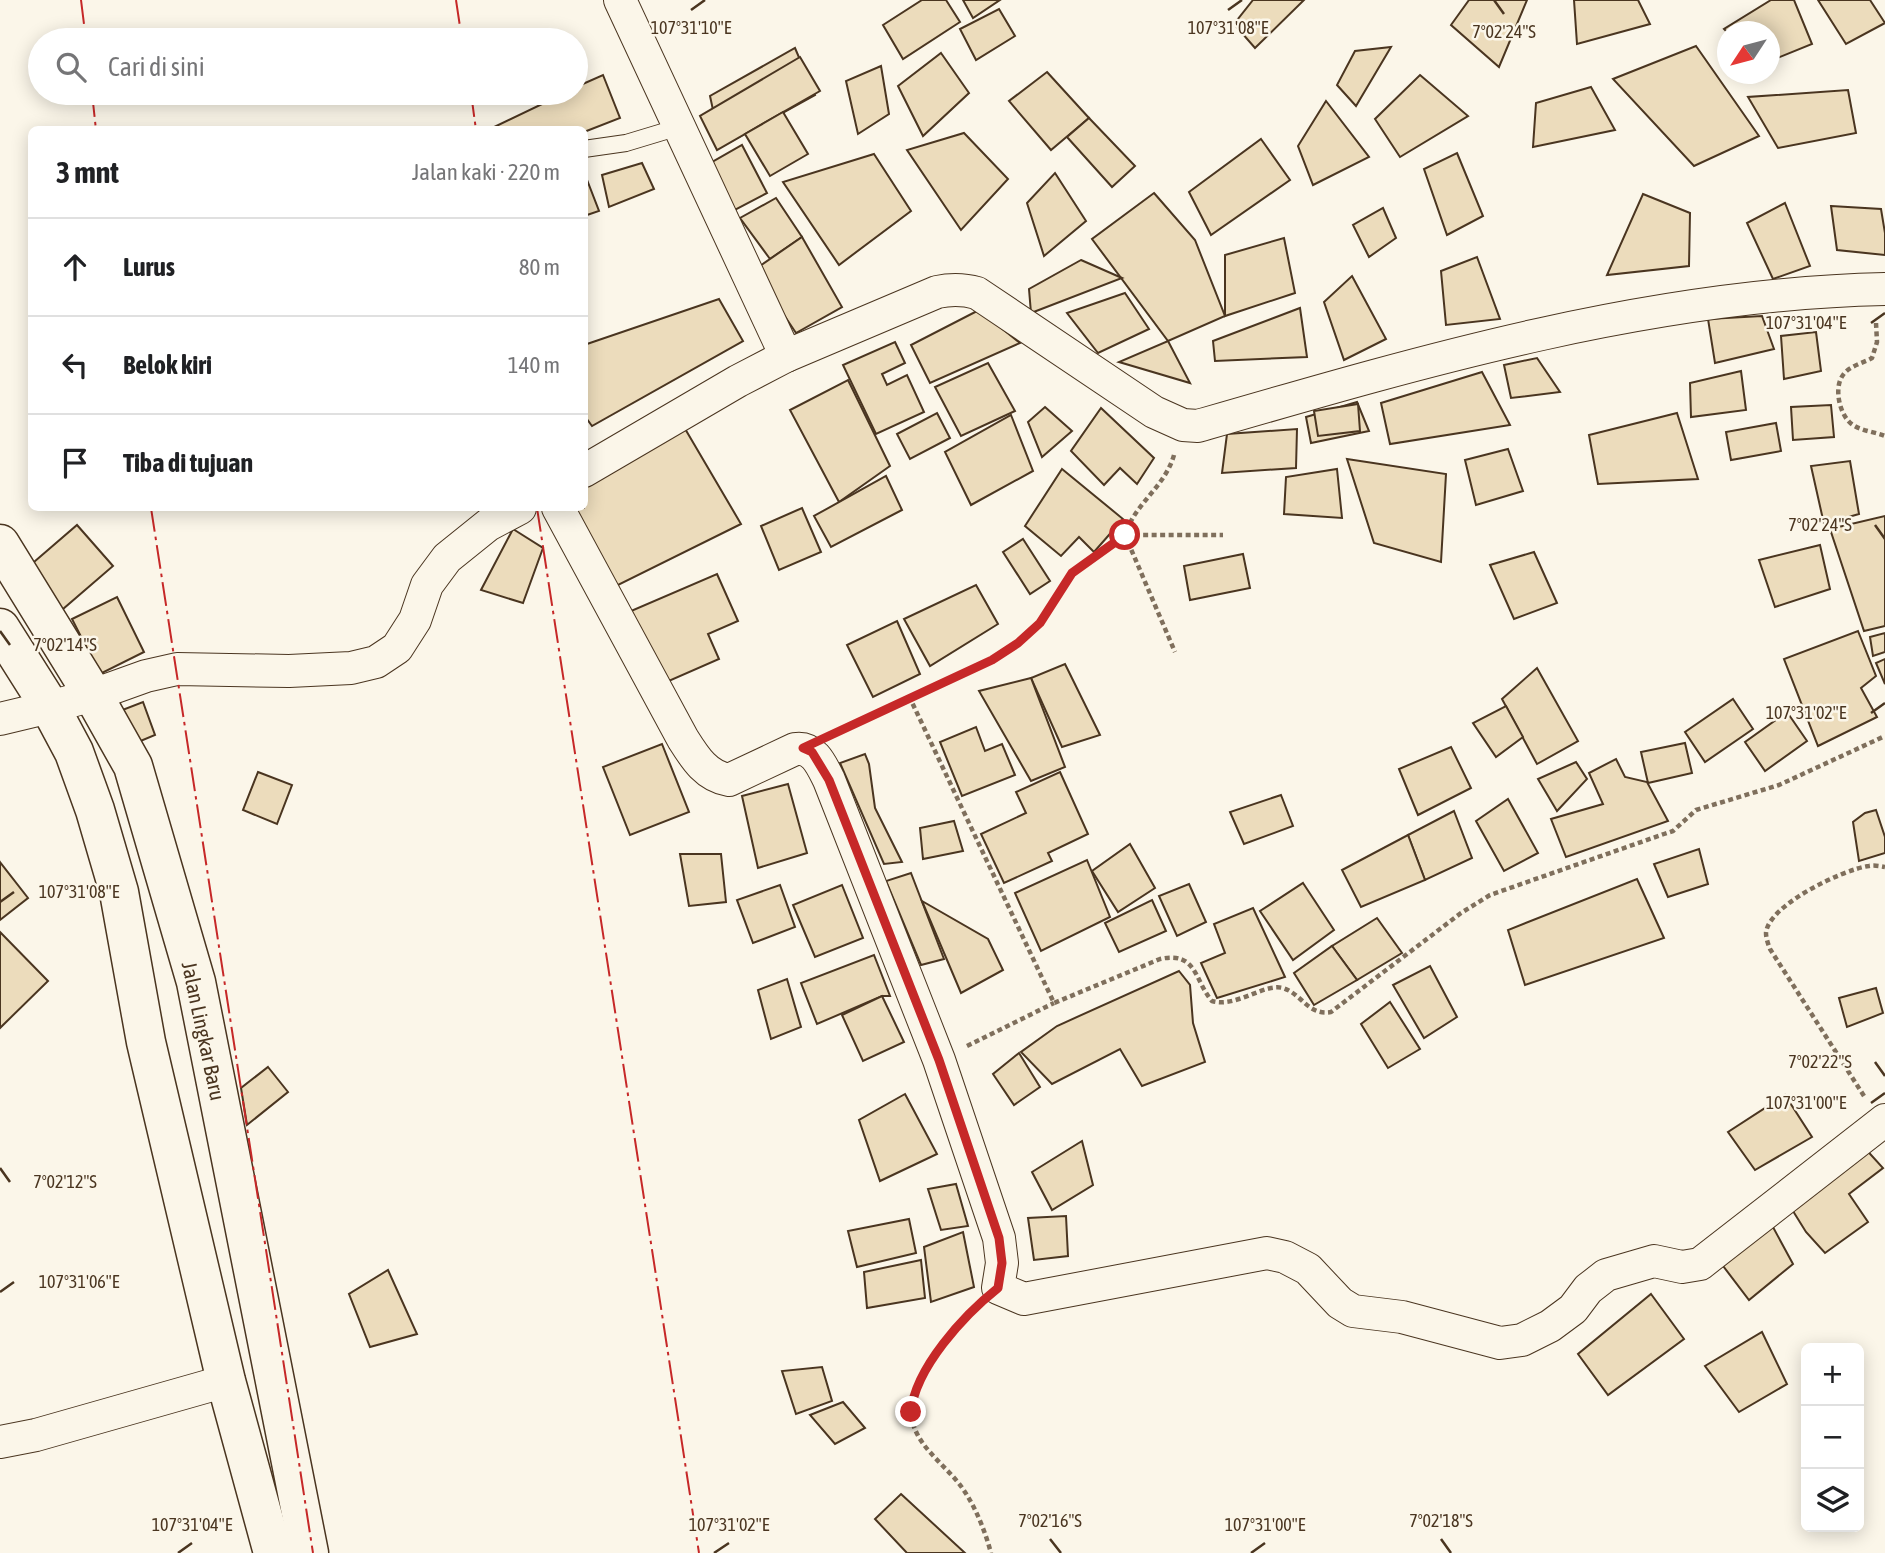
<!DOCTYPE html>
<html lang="id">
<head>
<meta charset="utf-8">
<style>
	body { margin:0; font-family:"Asap Condensed",sans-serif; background:#f2f2f2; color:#202124 }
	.controls { position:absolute; right:21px; bottom:21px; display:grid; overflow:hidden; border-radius:10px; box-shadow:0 4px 18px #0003 }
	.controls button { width:63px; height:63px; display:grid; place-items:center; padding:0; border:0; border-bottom:2px solid #e0e0e0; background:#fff; color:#202124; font:35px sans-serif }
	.compass { position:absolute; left:1717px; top:21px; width:63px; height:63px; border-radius:50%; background:#fff; box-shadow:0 4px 18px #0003; rotate:234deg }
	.stop { position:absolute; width:21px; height:21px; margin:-16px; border:5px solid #c62828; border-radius:50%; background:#fff }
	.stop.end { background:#c62828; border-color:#fff; box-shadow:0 2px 7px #0008 }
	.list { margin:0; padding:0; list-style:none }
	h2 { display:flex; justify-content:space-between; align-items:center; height:91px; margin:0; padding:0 28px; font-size:30px }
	h2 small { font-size:23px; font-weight:400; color:#757577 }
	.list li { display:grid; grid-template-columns:46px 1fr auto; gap:21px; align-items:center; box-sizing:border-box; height:98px; padding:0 28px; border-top:2px solid #e0e0e0 }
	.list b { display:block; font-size:26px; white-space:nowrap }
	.list em { font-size:23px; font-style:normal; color:#757577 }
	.icon { flex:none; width:38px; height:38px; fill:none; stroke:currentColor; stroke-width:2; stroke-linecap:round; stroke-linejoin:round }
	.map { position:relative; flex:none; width:1885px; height:1553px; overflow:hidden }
	.search { position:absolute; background:#fff; box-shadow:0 4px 18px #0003; left:28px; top:28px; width:560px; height:77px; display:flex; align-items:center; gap:18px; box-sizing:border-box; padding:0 24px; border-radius:38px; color:#757577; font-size:26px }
	.panel { position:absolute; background:#fff; box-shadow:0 4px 18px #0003; left:28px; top:126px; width:560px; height:385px; border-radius:10px }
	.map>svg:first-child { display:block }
	.building { fill:#ecdcbc; stroke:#4a3520; stroke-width:2 }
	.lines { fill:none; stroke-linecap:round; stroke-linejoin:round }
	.service-casing { stroke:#4a3520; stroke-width:18 }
	.minor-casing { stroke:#4a3520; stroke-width:34 }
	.trunk-casing { stroke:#4a3520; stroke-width:41 }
	.path { stroke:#7f6f5c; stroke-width:4.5; stroke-dasharray:5 3.5; stroke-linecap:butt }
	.service { stroke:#fbf6e9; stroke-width:16 }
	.minor { stroke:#fbf6e9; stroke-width:32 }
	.trunk { stroke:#fbf6e9; stroke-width:38 }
	.power { stroke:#c62828; stroke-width:2; stroke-dasharray:24 5 3.5 5; stroke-linecap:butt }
	.route { stroke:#c62828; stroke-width:9 }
	.ticks { fill:none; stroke:#4a3520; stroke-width:2.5 }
	.labels { text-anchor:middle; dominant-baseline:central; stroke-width:5; stroke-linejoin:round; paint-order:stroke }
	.street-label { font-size:21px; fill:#4a3520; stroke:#fbf6e9 }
	.ticks-label { font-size:18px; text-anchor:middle; fill:#4a3520; stroke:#fbf6e9; stroke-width:5; stroke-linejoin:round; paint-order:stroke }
</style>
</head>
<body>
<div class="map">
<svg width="1885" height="1553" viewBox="0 0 1885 1553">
	<rect width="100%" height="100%" fill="#fbf6e9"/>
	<g class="building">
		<path d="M 922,0 L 946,0 L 960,22 L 903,59 L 883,25 Z"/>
		<path d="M 963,0 L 1000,0 L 973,18 Z"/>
		<path d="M 1253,0 L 1304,0 L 1255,48 L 1234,24 Z"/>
		<path d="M 1469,0 L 1527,0 L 1499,67 L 1451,25 Z"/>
		<path d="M 1574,0 L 1638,0 L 1650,24 L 1577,44 Z"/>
		<path d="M 1771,0 L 1794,0 L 1812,44 L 1770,61 L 1770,32 L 1728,32 L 1728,33 L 1724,29 Z"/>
		<path d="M 1818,0 L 1870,0 L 1885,23 L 1846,44 Z"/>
		<path d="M 999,9 L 1015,36 L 976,60 L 960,29 Z"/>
		<path d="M 1696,46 L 1759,136 L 1694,166 L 1613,79 Z"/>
		<path d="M 1391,47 L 1356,106 L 1337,85 L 1355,51 Z"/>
		<path d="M 795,48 L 815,95 L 721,147 L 710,96 Z"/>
		<path d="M 941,53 L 969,93 L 923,136 L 898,86 Z"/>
		<path d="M 800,57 L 820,91 L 717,150 L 700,116 Z"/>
		<path d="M 881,66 L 889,114 L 858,134 L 846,81 Z"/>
		<path d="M 1047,72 L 1089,118 L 1051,150 L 1009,101 Z"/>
		<path d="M 603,75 L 620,118 L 584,132 L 584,130 L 488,130 L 565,93 L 576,93 L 576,87 Z"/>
		<path d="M 1420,75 L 1468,116 L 1400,157 L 1375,119 Z"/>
		<path d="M 1591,87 L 1615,130 L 1533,147 L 1536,103 Z"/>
		<path d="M 1848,90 L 1856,133 L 1778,148 L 1748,97 Z"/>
		<path d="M 1326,101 L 1369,157 L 1313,185 L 1298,146 Z"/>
		<path d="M 783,112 L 808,154 L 770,176 L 745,134 Z"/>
		<path d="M 1089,118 L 1135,166 L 1112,187 L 1067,137 Z"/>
		<path d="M 964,133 L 1008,179 L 961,230 L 907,150 Z"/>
		<path d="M 1261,139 L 1290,180 L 1211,235 L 1189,192 Z"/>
		<path d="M 742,145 L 767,193 L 731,212 L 707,165 Z"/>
		<path d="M 1457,153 L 1483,216 L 1447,235 L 1424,169 Z"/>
		<path d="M 874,154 L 911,211 L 839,265 L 783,182 Z"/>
		<path d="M 642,163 L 654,189 L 609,207 L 602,175 Z"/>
		<path d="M 584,172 L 599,211 L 584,216 Z"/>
		<path d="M 1055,173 L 1086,221 L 1044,256 L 1027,203 Z"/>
		<path d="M 1154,193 L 1195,240 L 1225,316 L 1168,341 L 1092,239 Z"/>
		<path d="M 1643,194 L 1690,213 L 1689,266 L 1607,275 Z"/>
		<path d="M 776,198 L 802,237 L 770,259 L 740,218 Z"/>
		<path d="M 1785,203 L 1810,266 L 1773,279 L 1747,223 Z"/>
		<path d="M 1831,206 L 1881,209 L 1885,233 L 1885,255 L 1837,250 Z"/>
		<path d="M 1383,208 L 1396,238 L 1369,257 L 1353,225 Z"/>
		<path d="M 802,237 L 842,307 L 796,333 L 754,270 Z"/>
		<path d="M 1284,238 L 1295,293 L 1225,316 L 1225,255 Z"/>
		<path d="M 1477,257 L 1500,319 L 1446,325 L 1441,271 Z"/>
		<path d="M 1081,260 L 1122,278 L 1031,313 L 1029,289 Z"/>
		<path d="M 1352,276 L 1386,339 L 1344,360 L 1324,302 Z"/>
		<path d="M 1125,293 L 1149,329 L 1098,353 L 1067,313 Z"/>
		<path d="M 719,299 L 743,341 L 592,426 L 584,415 L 584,345 Z"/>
		<path d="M 1300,308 L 1307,357 L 1215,361 L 1213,341 Z"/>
		<path d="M 979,310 L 1020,343 L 930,383 L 911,345 Z"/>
		<path d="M 1762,316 L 1774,349 L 1715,363 L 1708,319 Z"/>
		<path d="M 1816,332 L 1821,371 L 1784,379 L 1781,336 Z"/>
		<path d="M 1168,341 L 1190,383 L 1119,362 Z"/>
		<path d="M 895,342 L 905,363 L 882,374 L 887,385 L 907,375 L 924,412 L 876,434 L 843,365 Z"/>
		<path d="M 1537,358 L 1560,392 L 1511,398 L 1504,365 Z"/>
		<path d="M 988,363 L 1015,411 L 961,436 L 935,387 Z"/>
		<path d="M 1741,371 L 1746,410 L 1691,417 L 1690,383 Z"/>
		<path d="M 1482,372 L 1510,425 L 1390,444 L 1381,403 Z"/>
		<path d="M 848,380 L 890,466 L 839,502 L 790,410 Z"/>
		<path d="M 1357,402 L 1369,431 L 1311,443 L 1306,417 Z"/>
		<path d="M 1358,404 L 1360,431 L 1318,436 L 1314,411 Z"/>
		<path d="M 1831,405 L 1834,437 L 1793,440 L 1791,407 Z"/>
		<path d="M 1045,407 L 1072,431 L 1042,457 L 1028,422 Z"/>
		<path d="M 1101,408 L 1154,458 L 1137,484 L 1120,468 L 1104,485 L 1071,451 Z"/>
		<path d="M 937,413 L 950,438 L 910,459 L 897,434 Z"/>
		<path d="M 1677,413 L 1698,479 L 1598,484 L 1589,435 Z"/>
		<path d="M 1011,415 L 1033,471 L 971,505 L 945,452 Z"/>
		<path d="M 1776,423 L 1781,451 L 1731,460 L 1726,432 Z"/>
		<path d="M 684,427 L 741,524 L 610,589 L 567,508 L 584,508 L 584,487 Z"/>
		<path d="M 1297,429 L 1296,468 L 1222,473 L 1227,434 Z"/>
		<path d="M 1508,449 L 1523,491 L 1476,505 L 1465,460 Z"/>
		<path d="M 1347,459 L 1446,474 L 1441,562 L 1374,543 Z"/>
		<path d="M 1850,461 L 1859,514 L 1824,524 L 1811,466 Z"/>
		<path d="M 1062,469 L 1123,519 L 1094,552 L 1079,537 L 1061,556 L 1025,526 Z"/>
		<path d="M 1337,469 L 1342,518 L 1284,514 L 1286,477 Z"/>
		<path d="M 886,476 L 902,510 L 831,547 L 814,516 Z"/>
		<path d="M 802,508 L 821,552 L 779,570 L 761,526 Z"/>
		<path d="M 1885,516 L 1885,626 L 1864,631 L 1830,529 Z"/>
		<path d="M 77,525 L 113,566 L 56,615 L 20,574 Z"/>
		<path d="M 513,529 L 543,548 L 523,603 L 481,590 Z"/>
		<path d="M 1023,539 L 1050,581 L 1030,594 L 1003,552 Z"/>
		<path d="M 1820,545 L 1830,589 L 1775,607 L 1759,560 Z"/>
		<path d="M 1534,552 L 1557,603 L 1514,619 L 1490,565 Z"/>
		<path d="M 1243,554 L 1250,588 L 1190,600 L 1184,566 Z"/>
		<path d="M 717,574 L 738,621 L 708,634 L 719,659 L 662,684 L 631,611 Z"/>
		<path d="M 976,585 L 998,624 L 930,666 L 904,619 Z"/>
		<path d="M 117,597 L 144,652 L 100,674 L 72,619 Z"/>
		<path d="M 897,621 L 920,674 L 873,697 L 847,645 Z"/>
		<path d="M 1858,631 L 1876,676 L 1861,688 L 1877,717 L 1818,746 L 1784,659 Z"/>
		<path d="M 1885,633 L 1885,652 L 1873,656 L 1870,637 Z"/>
		<path d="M 1885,659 L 1885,684 L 1876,663 Z"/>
		<path d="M 1065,664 L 1100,735 L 1062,747 L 1031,678 Z"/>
		<path d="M 1537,668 L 1578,741 L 1537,764 L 1502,699 Z"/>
		<path d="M 1031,678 L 1065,767 L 1031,781 L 979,691 Z"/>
		<path d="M 1733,699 L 1753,729 L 1705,762 L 1685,732 Z"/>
		<path d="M 143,702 L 155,735 L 131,745 L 112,714 Z"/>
		<path d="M 1506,706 L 1523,737 L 1496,757 L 1473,723 Z"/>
		<path d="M 1787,712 L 1807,741 L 1765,771 L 1745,742 Z"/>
		<path d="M 976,727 L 985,751 L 1002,744 L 1015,775 L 962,796 L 940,742 Z"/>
		<path d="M 1685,743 L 1692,773 L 1648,783 L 1641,752 Z"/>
		<path d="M 662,744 L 689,812 L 630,835 L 603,767 Z"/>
		<path d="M 1451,747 L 1471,788 L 1418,815 L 1399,769 Z"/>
		<path d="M 865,754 L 869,764 L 875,808 L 902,862 L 884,864 L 840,763 Z"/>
		<path d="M 1616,759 L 1625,777 L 1647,782 L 1668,821 L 1566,857 L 1551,819 L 1603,804 L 1589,773 Z"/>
		<path d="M 1576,762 L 1587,779 L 1557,811 L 1538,779 Z"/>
		<path d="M 258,772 L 292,785 L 277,824 L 243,810 Z"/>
		<path d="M 1060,772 L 1088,834 L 1048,853 L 1052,861 L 1004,883 L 981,834 L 1026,813 L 1016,792 Z"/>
		<path d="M 788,784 L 807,853 L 758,868 L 742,796 Z"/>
		<path d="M 1281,795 L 1293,826 L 1244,844 L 1230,812 Z"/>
		<path d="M 1508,799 L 1538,853 L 1504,871 L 1476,821 Z"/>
		<path d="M 1876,810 L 1885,837 L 1885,853 L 1859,861 L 1853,822 L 1865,813 Z"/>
		<path d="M 1454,811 L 1472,858 L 1425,880 L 1408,835 Z"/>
		<path d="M 954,821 L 963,851 L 923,859 L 920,828 Z"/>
		<path d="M 1408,835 L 1425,880 L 1361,907 L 1342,870 Z"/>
		<path d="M 1130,844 L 1155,888 L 1118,912 L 1092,871 Z"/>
		<path d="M 1699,849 L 1708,884 L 1668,897 L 1654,864 Z"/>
		<path d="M 680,854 L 721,854 L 726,902 L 689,906 Z"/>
		<path d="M 1087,860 L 1110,917 L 1041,951 L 1015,893 Z"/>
		<path d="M 0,862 L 28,898 L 0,920 Z"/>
		<path d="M 911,873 L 944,959 L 921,965 L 886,881 Z"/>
		<path d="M 1637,879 L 1664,938 L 1525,985 L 1508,930 Z"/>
		<path d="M 1303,883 L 1334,930 L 1293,960 L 1260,911 Z"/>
		<path d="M 1189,884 L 1206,922 L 1177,936 L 1159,896 Z"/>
		<path d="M 780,885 L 795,927 L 753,943 L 737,900 Z"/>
		<path d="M 842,885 L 863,938 L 815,957 L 793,905 Z"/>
		<path d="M 1152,900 L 1166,931 L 1119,952 L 1105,923 Z"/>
		<path d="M 922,901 L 988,939 L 1003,970 L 961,993 Z"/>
		<path d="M 1253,908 L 1285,977 L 1217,998 L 1201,963 L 1225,953 L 1214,924 Z"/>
		<path d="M 1377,918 L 1402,953 L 1357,980 L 1332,946 Z"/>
		<path d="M 0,932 L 48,981 L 0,1028 Z"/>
		<path d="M 1332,946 L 1357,980 L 1314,1005 L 1294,973 Z"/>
		<path d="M 874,955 L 890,996 L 882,996 L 817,1024 L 801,983 Z"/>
		<path d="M 1430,966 L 1457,1017 L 1424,1038 L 1393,985 Z"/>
		<path d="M 1179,971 L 1190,985 L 1193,1023 L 1205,1062 L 1142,1086 L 1120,1049 L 1052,1084 L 1021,1052 L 1057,1026 Z"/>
		<path d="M 787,979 L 801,1027 L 771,1039 L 758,990 Z"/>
		<path d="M 1876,988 L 1883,1013 L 1847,1027 L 1839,998 Z"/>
		<path d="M 882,996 L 904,1042 L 863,1061 L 842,1015 Z"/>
		<path d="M 1390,1002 L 1420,1049 L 1388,1068 L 1361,1024 Z"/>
		<path d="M 1019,1053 L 1040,1087 L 1014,1105 L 993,1074 Z"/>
		<path d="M 268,1067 L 288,1092 L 247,1125 L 241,1088 Z"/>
		<path d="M 905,1094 L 937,1154 L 880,1181 L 859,1120 Z"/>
		<path d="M 1785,1095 L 1812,1137 L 1755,1170 L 1728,1132 Z"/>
		<path d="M 1082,1141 L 1093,1185 L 1052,1210 L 1032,1172 Z"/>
		<path d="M 1862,1145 L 1883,1168 L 1849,1194 L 1868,1222 L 1825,1253 L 1806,1232 L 1788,1203 Z"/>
		<path d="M 956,1184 L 968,1226 L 941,1230 L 928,1189 Z"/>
		<path d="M 1066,1216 L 1068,1256 L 1034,1260 L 1028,1218 Z"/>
		<path d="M 1767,1216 L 1793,1264 L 1749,1300 L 1717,1258 Z"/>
		<path d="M 909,1219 L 916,1253 L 857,1267 L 848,1231 Z"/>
		<path d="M 963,1232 L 974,1287 L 931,1302 L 924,1247 Z"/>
		<path d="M 921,1260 L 925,1298 L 867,1308 L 864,1272 Z"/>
		<path d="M 388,1270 L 417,1334 L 370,1347 L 349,1294 Z"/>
		<path d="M 1651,1294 L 1684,1339 L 1608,1395 L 1578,1354 Z"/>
		<path d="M 1762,1332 L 1787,1384 L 1739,1412 L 1705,1366 Z"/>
		<path d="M 822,1367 L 832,1401 L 796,1414 L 782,1371 Z"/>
		<path d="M 843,1402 L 865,1428 L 835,1444 L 810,1415 Z"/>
		<path d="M 901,1494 L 965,1553 L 907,1553 L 875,1519 Z"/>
	</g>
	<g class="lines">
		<g class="service-casing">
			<path id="service" d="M 584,149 L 626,143 L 679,127"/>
		</g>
		<g class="minor-casing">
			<g id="minor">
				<path d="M 620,0 L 786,356"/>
				<path d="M 584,471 L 738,381 L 786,356 L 937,292 C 951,289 963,289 977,293 L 1154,412 L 1183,425 L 1198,426 C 1422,361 1650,294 1885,289"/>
				<path d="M 558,508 L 683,739 C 695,758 706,776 729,780 L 795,749 C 814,746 822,766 829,780 L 939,1060 L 999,1238 L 1002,1263 L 998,1288 L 1024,1299 L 1267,1253 L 1285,1257 L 1308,1269 L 1340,1303 L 1353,1311 L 1402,1317 L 1500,1343 L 1522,1340 L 1550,1326 L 1573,1309 L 1588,1289 L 1606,1275 L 1654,1261 L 1682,1267 L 1700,1264 L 1885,1120"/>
				<path d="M 0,719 L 50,707 L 93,695 L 146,676 L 177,669 L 289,671 L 351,668 L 376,662 L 397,648 L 415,620 L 427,585 L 447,558 L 488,525 L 520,508"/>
				<path d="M 0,1442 L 36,1435 L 226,1381"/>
			</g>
		</g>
		<g class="trunk-casing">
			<g id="trunk">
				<path d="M 0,544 L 93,695 L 133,766 L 196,982 L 309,1553"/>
				<path d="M 0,628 L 50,707 L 74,752 L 95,810 L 119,892 L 146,1042 L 226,1381 L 273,1553"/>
			</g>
		</g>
		<g class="path">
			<path d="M 1876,323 L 1877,342 L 1872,358 C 1863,363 1849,366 1843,375 C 1833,388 1840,417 1853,425 C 1862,431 1875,432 1885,436"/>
			<path d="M 1174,455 C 1165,487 1135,503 1125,535 L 1175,652"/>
			<path d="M 909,696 L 1054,1003 L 1160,959 C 1197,951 1194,980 1212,1001 C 1236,1008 1264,983 1283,988 C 1302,994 1308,1016 1331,1012 L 1461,913 L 1490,895 L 1664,834 L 1673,831 L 1696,810 L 1779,785 L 1885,736"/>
			<path d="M 837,731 L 992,660 L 1018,643 L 1040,623 L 1072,573 L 1125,535 L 1223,535"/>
			<path d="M 967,1046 L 1054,1003"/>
			<path d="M 1864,1096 L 1770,949 C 1768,944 1766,938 1766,933 C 1768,905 1844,869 1869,866 C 1874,865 1880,866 1885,867"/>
			<path d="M 975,1308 C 955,1330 909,1380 911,1411 C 912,1445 946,1464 963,1489 C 976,1508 985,1531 991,1553"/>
		</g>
		<use href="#service" class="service"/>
		<use href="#minor" class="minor"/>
		<use href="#trunk" class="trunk"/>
		<g class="power">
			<path d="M 81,0 L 86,40"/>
			<path d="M 456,0 L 462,40"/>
			<path d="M 92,93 L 96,130"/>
			<path d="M 471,93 L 476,130"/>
			<path d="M 151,508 L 313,1553"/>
			<path d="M 537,508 L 699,1553"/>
		</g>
	</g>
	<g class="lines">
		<path class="route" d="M 911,1412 C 915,1368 964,1315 998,1288 L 1002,1263 L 999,1238 L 939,1060 L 829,780 L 812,752 L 803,748 L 992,660 L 1018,643 L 1040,623 L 1072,573 L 1125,535"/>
	</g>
	<path class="ticks" d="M 1494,0 L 1504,14M 691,10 L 705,0M 1228,10 L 1242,0M 1871,323 L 1885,313M 1875,525 L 1885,539M 0,631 L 10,645M 1871,713 L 1885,703M 0,902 L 14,892M 1875,1062 L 1885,1076M 1871,1103 L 1885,1093M 0,1168 L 10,1182M 0,1292 L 14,1282M 1050,1539 L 1061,1553M 1441,1539 L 1451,1553M 178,1553 L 192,1543M 714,1553 L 729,1543M 1251,1553 L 1265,1543"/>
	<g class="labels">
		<g class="street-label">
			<text transform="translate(204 1031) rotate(78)">Jalan Lingkar Baru</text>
		</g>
	</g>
	<g class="ticks-label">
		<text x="691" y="34">107°31'10"E</text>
		<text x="1228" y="34">107°31'08"E</text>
		<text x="1504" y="38">7°02'24"S</text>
		<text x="1806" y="329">107°31'04"E</text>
		<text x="1820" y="531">7°02'24"S</text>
		<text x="65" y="651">7°02'14"S</text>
		<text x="1806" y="719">107°31'02"E</text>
		<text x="79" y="898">107°31'08"E</text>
		<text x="1820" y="1068">7°02'22"S</text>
		<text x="1806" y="1109">107°31'00"E</text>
		<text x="65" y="1188">7°02'12"S</text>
		<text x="79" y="1288">107°31'06"E</text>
		<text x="1050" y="1527">7°02'16"S</text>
		<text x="1441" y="1527">7°02'18"S</text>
		<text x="192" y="1531">107°31'04"E</text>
		<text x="729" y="1531">107°31'02"E</text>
		<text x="1265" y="1531">107°31'00"E</text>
	</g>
</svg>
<div class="controls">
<button>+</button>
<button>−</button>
<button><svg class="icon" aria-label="layers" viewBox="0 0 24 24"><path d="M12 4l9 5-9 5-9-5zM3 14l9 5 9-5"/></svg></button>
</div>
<svg class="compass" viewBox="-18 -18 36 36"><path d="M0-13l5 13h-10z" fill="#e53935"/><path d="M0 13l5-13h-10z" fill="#757577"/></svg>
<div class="stop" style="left:1125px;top:535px"></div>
<div class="stop end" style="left:911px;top:1412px"></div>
<div class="search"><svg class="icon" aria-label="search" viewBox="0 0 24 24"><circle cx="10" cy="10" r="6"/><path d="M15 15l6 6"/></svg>Cari di sini</div>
<section class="panel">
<h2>3 mnt<small>Jalan kaki · 220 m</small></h2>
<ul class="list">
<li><svg class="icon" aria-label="ahead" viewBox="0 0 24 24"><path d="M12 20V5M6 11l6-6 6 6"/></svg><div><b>Lurus</b></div><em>80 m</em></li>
<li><svg class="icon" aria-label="left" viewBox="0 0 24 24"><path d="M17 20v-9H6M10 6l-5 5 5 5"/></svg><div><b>Belok kiri</b></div><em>140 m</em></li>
<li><svg class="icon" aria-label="arrive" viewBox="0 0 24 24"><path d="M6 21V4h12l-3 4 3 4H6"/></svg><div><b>Tiba di tujuan</b></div></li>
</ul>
</section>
</div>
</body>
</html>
